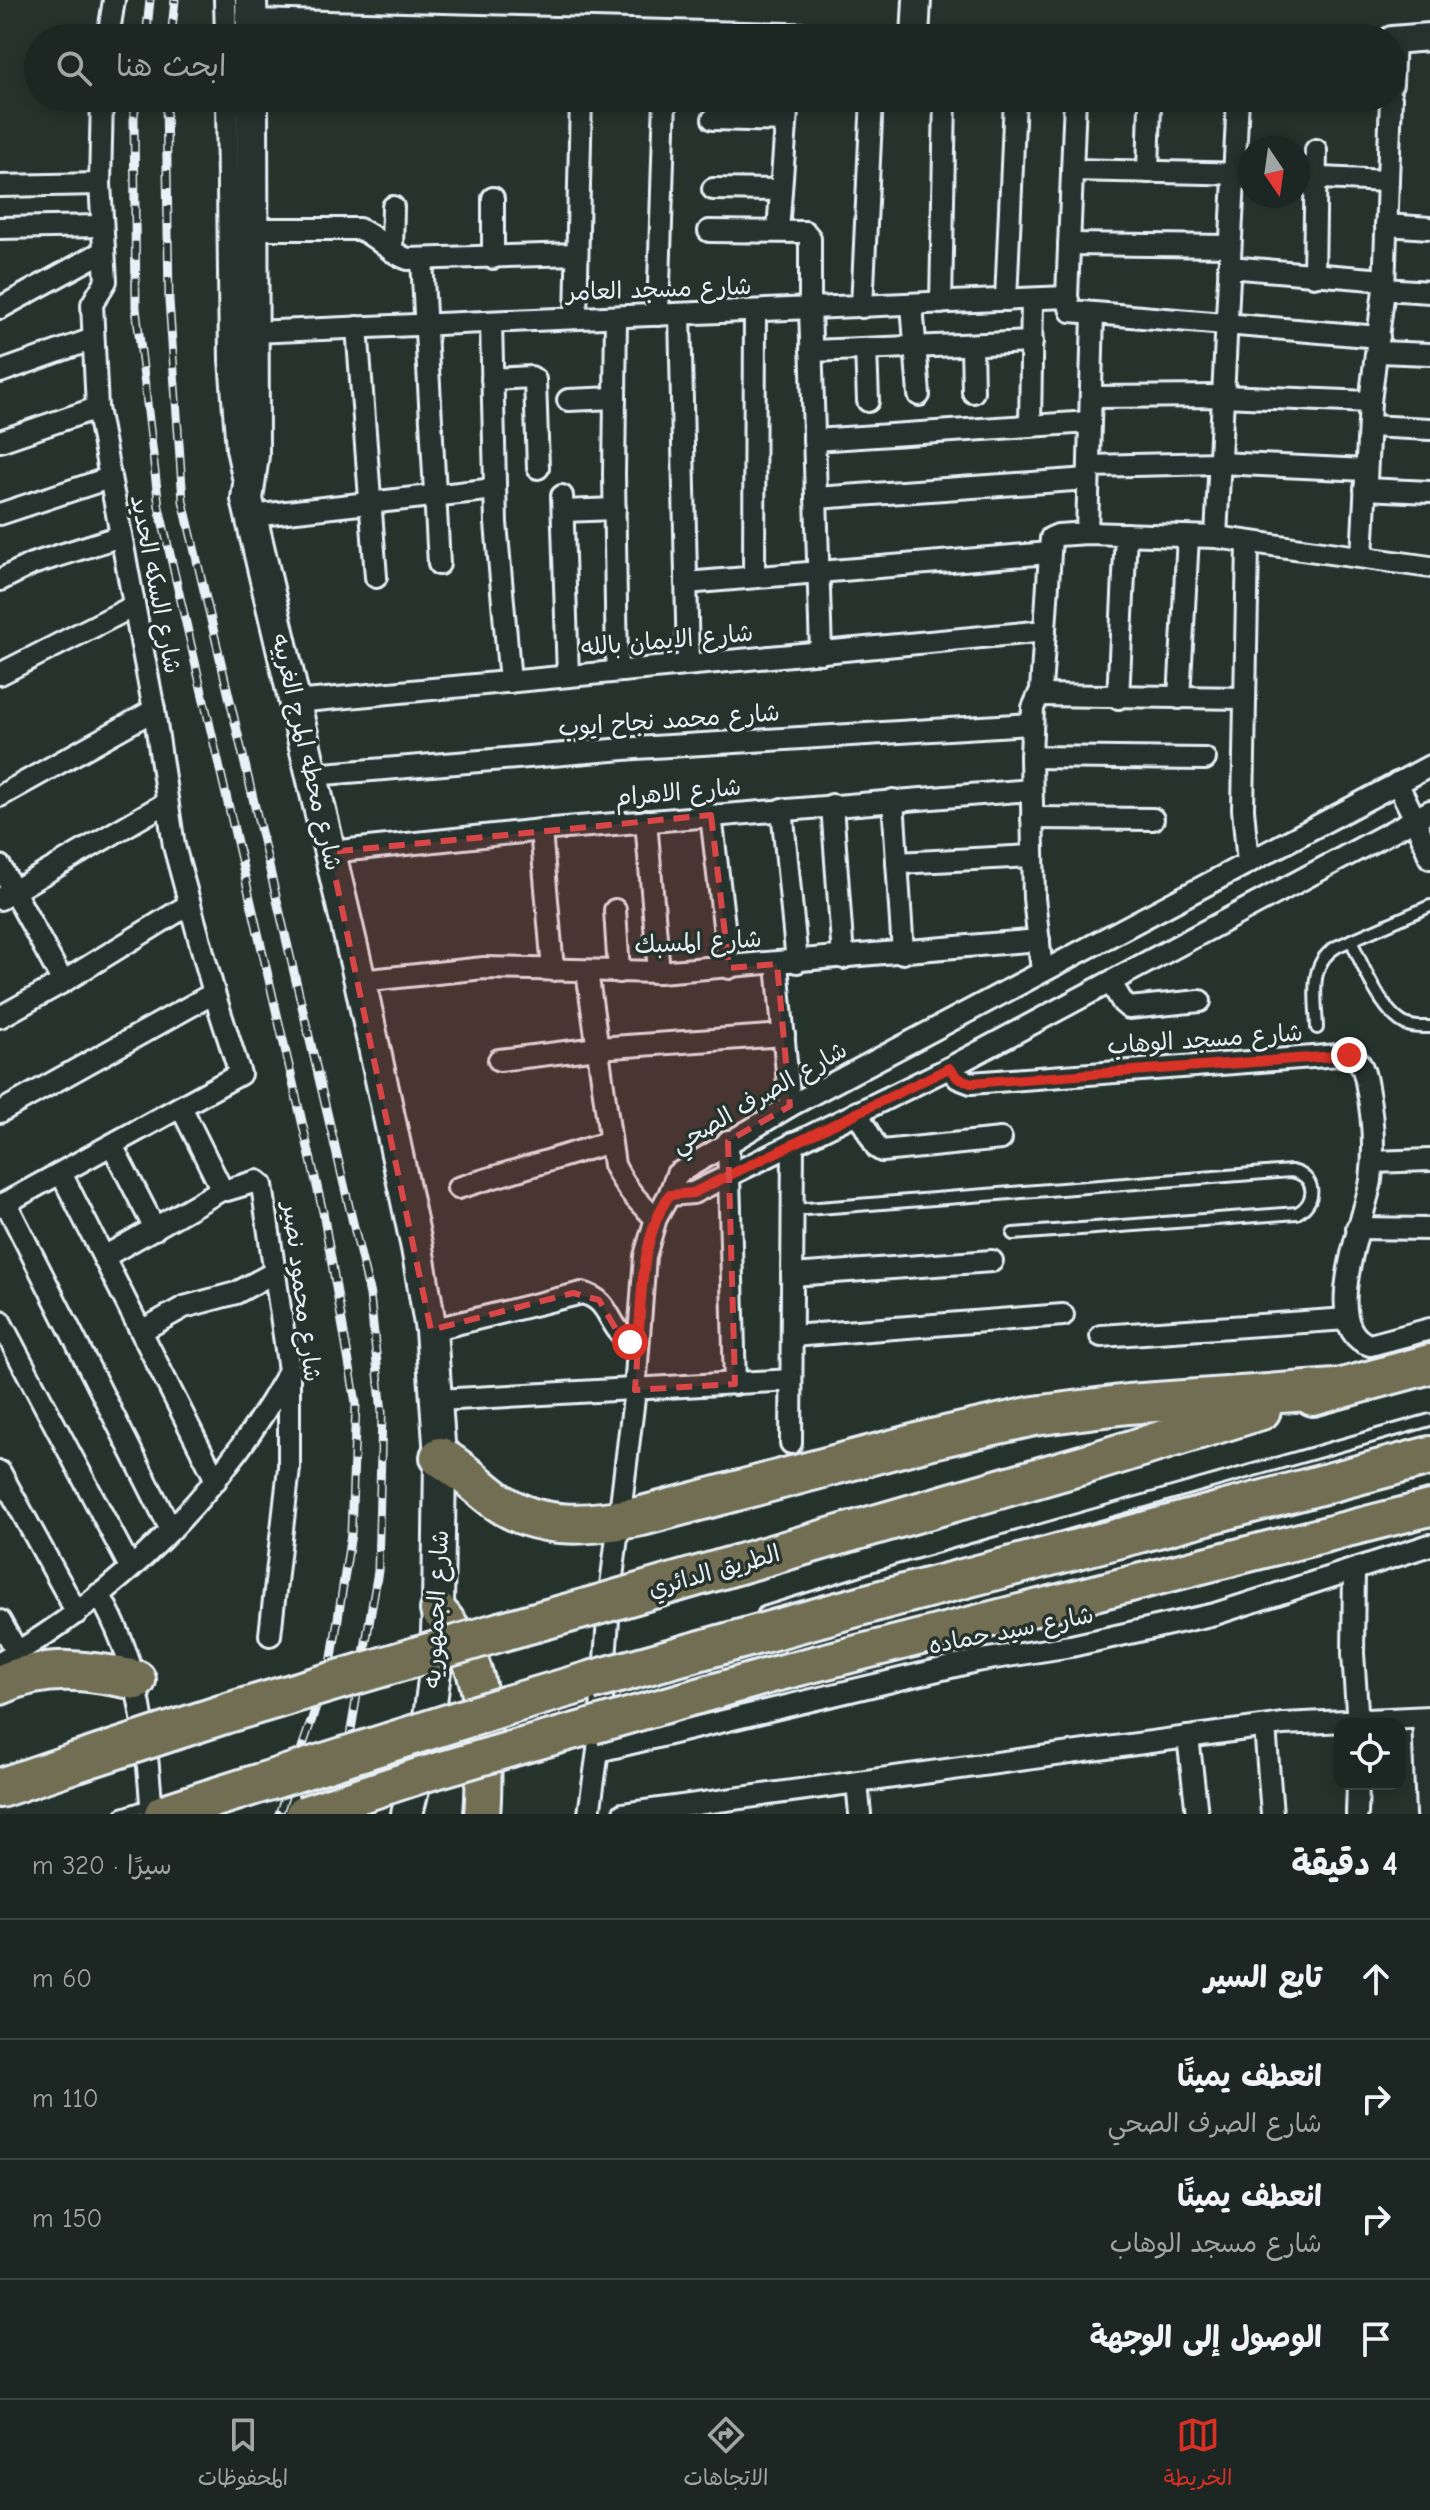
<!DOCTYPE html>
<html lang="ar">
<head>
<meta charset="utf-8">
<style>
	body { margin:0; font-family:"Comic Neue","Playpen Sans Arabic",sans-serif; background:#29322f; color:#f1f3f6; direction:rtl }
	.controls { position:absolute; right:24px; bottom:24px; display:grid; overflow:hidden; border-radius:16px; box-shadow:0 4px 12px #0003 }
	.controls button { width:72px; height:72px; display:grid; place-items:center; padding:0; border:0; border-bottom:2px solid #3a4340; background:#1c2622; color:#f1f3f6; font:40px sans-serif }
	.compass { position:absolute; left:1238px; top:136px; width:72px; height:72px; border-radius:50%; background:#1c2622; box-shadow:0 4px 12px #0003; rotate:167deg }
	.stop { position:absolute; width:24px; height:24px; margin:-18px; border:6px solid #d93025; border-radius:50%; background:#fff }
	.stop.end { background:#d93025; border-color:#fff; box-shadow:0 2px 8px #0008 }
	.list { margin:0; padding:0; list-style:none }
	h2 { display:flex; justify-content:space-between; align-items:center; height:104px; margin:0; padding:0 32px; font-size:34px }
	h2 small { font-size:26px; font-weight:400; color:#a0a5a5 }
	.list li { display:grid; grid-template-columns:52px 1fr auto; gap:24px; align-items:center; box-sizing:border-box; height:120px; padding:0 32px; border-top:2px solid #3a4340 }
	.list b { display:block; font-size:30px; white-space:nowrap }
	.list p { margin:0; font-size:26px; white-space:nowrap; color:#a0a5a5 }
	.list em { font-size:26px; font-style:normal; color:#a0a5a5 }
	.icon { flex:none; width:44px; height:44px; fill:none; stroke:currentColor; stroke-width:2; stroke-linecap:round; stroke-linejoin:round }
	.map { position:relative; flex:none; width:1430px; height:1814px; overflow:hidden; direction:ltr }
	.search { position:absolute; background:#1c2622; box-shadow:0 4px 12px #0003; left:24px; right:24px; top:24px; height:88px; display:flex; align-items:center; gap:20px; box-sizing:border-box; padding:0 28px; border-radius:44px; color:#a0a5a5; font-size:30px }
	.sheet { height:584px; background:#1c2622 }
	nav { display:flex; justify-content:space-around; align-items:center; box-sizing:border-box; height:112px; border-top:2px solid #3a4340; background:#1c2622; font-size:22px; color:#a0a5a5 }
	nav a { display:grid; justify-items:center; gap:4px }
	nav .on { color:#d93025 }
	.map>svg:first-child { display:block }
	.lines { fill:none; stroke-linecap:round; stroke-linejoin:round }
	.service-casing { stroke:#e8f1f8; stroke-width:16 }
	.minor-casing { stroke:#e8f1f8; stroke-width:26 }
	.tertiary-casing { stroke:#e8f1f8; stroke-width:32 }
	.secondary-casing { stroke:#e8f1f8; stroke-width:36 }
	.trunk-casing { stroke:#e8f1f8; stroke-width:40 }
	.motorway-casing { stroke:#e8f1f8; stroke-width:44 }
	.service { stroke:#26332d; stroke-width:10 }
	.minor { stroke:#26332d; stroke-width:20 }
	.tertiary { stroke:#26332d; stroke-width:26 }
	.secondary { stroke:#26332d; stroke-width:30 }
	.trunk { stroke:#726e52; stroke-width:34 }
	.motorway { stroke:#726e52; stroke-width:38 }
	.rail-casing { stroke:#e8f1f8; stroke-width:9 }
	.rail { stroke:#26332d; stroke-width:6; stroke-dasharray:18; stroke-linecap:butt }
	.trunk-bridge-casing { stroke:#e8f1f8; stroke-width:40; stroke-linecap:butt }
	.motorway-bridge-casing { stroke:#e8f1f8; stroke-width:44; stroke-linecap:butt }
	.trunk-bridge { stroke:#726e52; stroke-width:34 }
	.motorway-bridge { stroke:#726e52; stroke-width:38 }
	.route { stroke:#d93025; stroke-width:10 }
	.marked { fill:#d94647; fill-opacity:0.2; stroke:#d94647; stroke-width:6; stroke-dasharray:16 10; stroke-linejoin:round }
	.labels { text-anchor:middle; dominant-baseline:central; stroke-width:7; stroke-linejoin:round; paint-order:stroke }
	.street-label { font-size:24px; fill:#e8f1f8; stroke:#26332d }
</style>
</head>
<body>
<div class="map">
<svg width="1430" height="1814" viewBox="0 0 1430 1814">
	<rect width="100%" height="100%" fill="#26332d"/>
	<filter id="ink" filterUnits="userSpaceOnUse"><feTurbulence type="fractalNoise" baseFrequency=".0125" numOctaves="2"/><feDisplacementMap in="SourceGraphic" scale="16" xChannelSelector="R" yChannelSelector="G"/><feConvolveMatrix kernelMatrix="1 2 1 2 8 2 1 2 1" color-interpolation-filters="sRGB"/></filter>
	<g filter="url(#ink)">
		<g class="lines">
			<g class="service-casing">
				<g id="service">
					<path d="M 1351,940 C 1361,963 1382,1013 1405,1024 C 1413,1028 1422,1027 1430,1027"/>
					<path d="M 1317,1028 C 1316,998 1307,963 1338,946 L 1430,906"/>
					<path d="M 793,1210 L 1291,1171 C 1316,1175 1318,1202 1297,1213 L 1013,1234"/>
					<path d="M 764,1613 L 898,1571 L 1430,1420"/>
					<path d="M 122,1814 L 153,1804"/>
				</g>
			</g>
			<g class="minor-casing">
				<g id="minor">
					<path d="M 225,0 L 226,38"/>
					<path d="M 108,38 L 114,0"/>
					<path d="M 1392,84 L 1394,39"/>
					<path d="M 227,98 L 230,360 L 237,449 L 243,477"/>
					<path d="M 1075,98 L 1067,297 L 1071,311 L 1379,337"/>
					<path d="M 713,119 L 786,121"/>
					<path d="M 1072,170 L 1250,174"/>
					<path d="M 1148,172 L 1150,105"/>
					<path d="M 1298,177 L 1388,181"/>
					<path d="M 0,186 L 100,184"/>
					<path d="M 713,189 L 781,190"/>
					<path d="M 1386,225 L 1430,228"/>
					<path d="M 0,228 L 101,226"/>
					<path d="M 252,229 L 359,229 C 377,236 389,253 408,259 L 577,254"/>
					<path d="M 709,231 L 805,232 L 810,238 L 810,308 L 821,653"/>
					<path d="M 778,231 L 788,98"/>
					<path d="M 1069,244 L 1230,246"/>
					<path d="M 392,251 L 393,207"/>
					<path d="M 493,258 L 493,198"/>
					<path d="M 422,260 L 439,564"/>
					<path d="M 1229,267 L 1384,280"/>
					<path d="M 1314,276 L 1316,150"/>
					<path d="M 1384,289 L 1430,292"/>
					<path d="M 1006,300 L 1015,98"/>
					<path d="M 941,303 L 945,98"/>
					<path d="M 912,304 L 919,395"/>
					<path d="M 862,307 L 872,98"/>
					<path d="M 0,308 L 104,251"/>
					<path d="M 680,314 L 688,663"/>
					<path d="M 658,315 L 665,98"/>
					<path d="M 616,317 L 614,474 L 617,670"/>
					<path d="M 576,318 L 581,98"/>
					<path d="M 491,322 L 496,523 L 510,682"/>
					<path d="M 357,327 L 376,577"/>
					<path d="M 253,332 L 1067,297"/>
					<path d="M 972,345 L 973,392"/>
					<path d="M 866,349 L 868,401"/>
					<path d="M 811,351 L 1032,342"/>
					<path d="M 1378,352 L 1430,354"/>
					<path d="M 0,372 L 93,339"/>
					<path d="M 492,379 L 531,377 L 535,380 L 538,468"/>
					<path d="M 1091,397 L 1223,396 L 1370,402"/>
					<path d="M 568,400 L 615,398"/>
					<path d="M 1030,426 L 1032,299"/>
					<path d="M 1369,426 L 1430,429"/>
					<path d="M 814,440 L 1090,422"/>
					<path d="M 0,441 L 97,408"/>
					<path d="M 1089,466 L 1220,463 L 1366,470"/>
					<path d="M 1365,489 L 1430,492"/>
					<path d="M 562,496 L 568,676"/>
					<path d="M 816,498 L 1088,479"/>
					<path d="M 563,511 L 615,509"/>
					<path d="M 0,514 L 109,478"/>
					<path d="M 251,516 L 495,489"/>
					<path d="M 1087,533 L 1093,314"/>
					<path d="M 1216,537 L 1238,98"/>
					<path d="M 1248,543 L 1243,809 L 1248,863"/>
					<path d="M 1362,557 L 1370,402 L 1384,289 L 1391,98"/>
					<path d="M 754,577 L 755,311"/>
					<path d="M 0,580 L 32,564 L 121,536"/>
					<path d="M 686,583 L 1049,553"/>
					<path d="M 0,674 L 134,606"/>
					<path d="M 1040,695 L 1245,698"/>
					<path d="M 1118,698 L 1126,534"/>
					<path d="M 1179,698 L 1188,537"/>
					<path d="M 295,702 L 1045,631"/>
					<path d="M 1031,757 L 1205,759"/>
					<path d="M 312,775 L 636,748 L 1031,724"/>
					<path d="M 1397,783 L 1415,819 L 1430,858"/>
					<path d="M 0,796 L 154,710"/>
					<path d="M 893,800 L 903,953"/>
					<path d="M 832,805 L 843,958"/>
					<path d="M 782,809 L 797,962"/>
					<path d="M 711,815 L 729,968"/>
					<path d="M 1032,818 L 1153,819"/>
					<path d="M 646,821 L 659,972"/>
					<path d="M 541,830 L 553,970"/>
					<path d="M 330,852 L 541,830 L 1031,790"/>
					<path d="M 897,863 L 1032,856"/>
					<path d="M 0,866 L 63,982"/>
					<path d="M 0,899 L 166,803"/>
					<path d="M 615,910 L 619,972"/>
					<path d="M 777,964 L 790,1106"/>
					<path d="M 587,971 L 614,1165 C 625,1187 637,1202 656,1218"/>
					<path d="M 1042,971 L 1034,898 L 1031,757 L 1033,708 L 1041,690 L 1051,538 L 1058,535 L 1087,533 L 1216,537 L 1430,567"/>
					<path d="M 360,981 L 484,968 L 659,972 L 1039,940"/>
					<path d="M 1111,983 L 1123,1003 L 1129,1008 L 1200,1001"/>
					<path d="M 0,1017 L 63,982 L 190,904"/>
					<path d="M 499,1060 L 598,1048 L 784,1035"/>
					<path d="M 949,1068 L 958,1078 L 971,1083 L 1339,1055 C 1361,1055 1364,1068 1367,1087 C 1373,1118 1375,1148 1371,1180 C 1366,1216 1317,1329 1370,1345 L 1430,1329"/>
					<path d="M 181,1107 L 221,1188 L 227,1190 L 257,1181 L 262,1185 L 289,1370 L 289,1468 L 270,1635"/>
					<path d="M 0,1112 L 214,993"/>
					<path d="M 857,1112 L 877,1148 L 882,1151 L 1001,1139"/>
					<path d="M 728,1141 L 735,1384"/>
					<path d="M 112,1145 L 155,1229"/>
					<path d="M 1373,1162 L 1430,1160"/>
					<path d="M 61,1173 L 216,1480"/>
					<path d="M 458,1188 L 610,1142"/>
					<path d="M 669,1195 L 693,1193 L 949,1068 L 1430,811"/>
					<path d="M 6,1203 L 171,1530"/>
					<path d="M 0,1206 L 240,1074 L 214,993 L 174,846 L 154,710 L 97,408 L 92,304 L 106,281 L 100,184 L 102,98"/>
					<path d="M 1357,1228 L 1430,1229"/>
					<path d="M 104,1257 L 223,1189"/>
					<path d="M 792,1275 L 992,1261"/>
					<path d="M 0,1321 L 130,1567"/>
					<path d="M 143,1330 L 184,1307 L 236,1293 L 275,1272"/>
					<path d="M 431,1330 L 582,1293 C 615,1301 605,1332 638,1345"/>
					<path d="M 792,1336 L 1063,1315"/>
					<path d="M 1101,1336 L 1347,1319"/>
					<path d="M 438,1400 L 791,1380"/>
					<path d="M 791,1443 L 793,1143"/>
					<path d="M 0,1472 L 77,1613"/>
					<path d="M 1354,1571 L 1353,1654 L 1358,1724"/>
					<path d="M 99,1594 C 142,1669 145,1730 152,1814"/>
					<path d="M 0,1621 L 18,1653"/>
					<path d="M 0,1662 C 119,1595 221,1493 287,1374"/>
					<path d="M 1423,1718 L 1427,1814"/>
					<path d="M 1265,1727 L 1272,1814"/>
					<path d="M 1188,1737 L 1197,1814"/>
					<path d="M 598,1751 L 976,1661 L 1071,1646 L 1215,1614 L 1430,1545"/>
					<path d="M 857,1783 L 860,1814"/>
					<path d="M 589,1814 L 598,1751 L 610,1594 L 635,1390 L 645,1256 L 656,1218 L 669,1195 L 677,1174 L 790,1106 L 1430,766"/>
					<path d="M 623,1814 L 1283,1724 L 1430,1717"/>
					<path d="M 1357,1814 L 1358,1784"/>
				</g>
			</g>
			<g class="tertiary-casing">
				<g id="tertiary">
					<path d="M 252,23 L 825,38"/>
					<path d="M 915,38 L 917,0"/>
					<path d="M 1392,40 L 1430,37"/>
				</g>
			</g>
			<g class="secondary-casing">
				<g id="secondary">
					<path d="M 251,0 L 252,38"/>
					<path d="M 252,98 L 253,455 L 247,499 L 360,981 L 417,1248 L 431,1330 L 440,1457 L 438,1610 L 435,1672 L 427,1733 L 407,1814"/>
				</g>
			</g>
			<g class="trunk-casing">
				<g id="trunk">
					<path d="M 1130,1584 L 1430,1508"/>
					<path d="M 438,1610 C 479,1657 484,1697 484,1757 C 483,1776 484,1795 482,1814"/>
					<path d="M 511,1749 L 593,1726"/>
				</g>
			</g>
			<g class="motorway-casing">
				<g id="motorway">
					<path d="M 1313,1396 L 1430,1364"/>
					<path d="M 440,1457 C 462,1469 479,1488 499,1502 C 542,1532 594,1525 642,1516 L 932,1439 L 1034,1416 L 1128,1404 L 1336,1389"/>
					<path d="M 1096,1461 L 1261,1410"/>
					<path d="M 1120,1538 L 1430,1456"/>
					<path d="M 503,1631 L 587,1608"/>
					<path d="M 0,1685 C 46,1664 88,1670 136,1680"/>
					<path d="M 508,1705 L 590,1681"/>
					<path d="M 0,1788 L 77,1762"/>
					<path d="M 164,1814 L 210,1799"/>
				</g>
			</g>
			<use href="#service" class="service"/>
			<use href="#minor" class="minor"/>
			<use href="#tertiary" class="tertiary"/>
			<use href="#secondary" class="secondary"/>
			<use href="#trunk" class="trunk"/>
			<use href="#motorway" class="motorway"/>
			<g class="rail-casing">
				<g id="rail">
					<path d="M 146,38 L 150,0"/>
					<path d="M 171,38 L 175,0"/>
					<path d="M 137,98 L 134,116 L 136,308 L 159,507 L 323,1212 L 356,1403 L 351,1534 L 331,1664 L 279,1814"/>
					<path d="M 166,98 L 169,300 L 183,501 L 370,1295 L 382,1413 L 378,1571 L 343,1777 L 328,1814"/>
				</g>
			</g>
			<use href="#rail" class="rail"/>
			<g class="trunk-bridge-casing">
				<g id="trunk-bridge">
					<path d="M 593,1726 L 775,1674 L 1130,1584"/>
					<path d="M 303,1814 L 422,1775 L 511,1749"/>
				</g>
			</g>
			<g class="motorway-bridge-casing">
				<g id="motorway-bridge">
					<path d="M 587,1608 L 1096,1461"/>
					<path d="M 590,1681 L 885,1599 L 1120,1538"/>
					<path d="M 77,1762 L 224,1714 L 503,1631"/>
					<path d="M 210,1799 L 508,1705"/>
				</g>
			</g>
			<use href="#trunk-bridge" class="trunk-bridge"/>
			<use href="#motorway-bridge" class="motorway-bridge"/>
		</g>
	</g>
	<g class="lines" filter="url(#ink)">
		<path class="route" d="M 630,1342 L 638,1345 C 642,1293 640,1241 669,1195 L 693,1193 L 949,1068 L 958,1078 L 971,1083 L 1349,1055"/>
	</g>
	<path class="marked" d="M 711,815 L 729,968 L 777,964 L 790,1106 L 728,1141 L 735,1384 L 635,1390 L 638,1347 L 617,1331 L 599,1300 L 573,1293 L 431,1330 L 330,852 Z"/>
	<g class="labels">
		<g class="street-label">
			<text transform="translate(659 289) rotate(-2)">شارع مسجد العامر</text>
			<text transform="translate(156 584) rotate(79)">شارع السكه الحديد</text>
			<text transform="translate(667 640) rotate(-5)">شارع الايمان بالله</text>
			<text transform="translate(669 720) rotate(-4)">شارع محمد نجاح ايوب</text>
			<text transform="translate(307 752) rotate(77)">شارع محطه المرج الغربيه</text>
			<text transform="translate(678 792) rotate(-5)">شارع الاهرام</text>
			<text transform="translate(698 942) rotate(-3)">شارع المسبك</text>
			<text transform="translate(1205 1039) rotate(-4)">شارع مسجد الوهاب</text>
			<text transform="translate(759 1097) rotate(-30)">شارع الصرف الصحي</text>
			<text transform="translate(302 1292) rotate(83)">شارع محمود نصير</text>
			<text transform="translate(714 1571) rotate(-16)">الطريق الدائري</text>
			<text transform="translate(436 1609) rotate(-87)">شارع الجمهوريه</text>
			<text transform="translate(1011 1630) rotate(-11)">شارع سيد حماده</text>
		</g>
	</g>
</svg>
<div class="controls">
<button><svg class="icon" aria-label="locate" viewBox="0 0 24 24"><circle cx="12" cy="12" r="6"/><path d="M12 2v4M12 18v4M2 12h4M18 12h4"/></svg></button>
</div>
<svg class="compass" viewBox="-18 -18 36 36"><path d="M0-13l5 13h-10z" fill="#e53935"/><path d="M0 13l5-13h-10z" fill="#a0a5a5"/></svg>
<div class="stop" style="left:630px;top:1342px"></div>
<div class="stop end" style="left:1349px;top:1055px"></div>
<div class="search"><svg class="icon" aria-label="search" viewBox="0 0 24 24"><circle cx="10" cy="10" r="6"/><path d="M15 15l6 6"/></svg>ابحث هنا</div>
</div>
<section class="sheet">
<h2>4 دقيقة<small>سيرًا · 320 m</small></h2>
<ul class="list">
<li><svg class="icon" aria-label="ahead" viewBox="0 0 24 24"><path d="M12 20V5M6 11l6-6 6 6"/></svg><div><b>تابع السير</b></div><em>60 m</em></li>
<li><svg class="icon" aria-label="right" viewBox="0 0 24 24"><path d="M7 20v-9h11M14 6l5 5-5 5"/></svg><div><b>انعطف يمينًا</b><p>شارع الصرف الصحي</p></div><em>110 m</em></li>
<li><svg class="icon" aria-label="right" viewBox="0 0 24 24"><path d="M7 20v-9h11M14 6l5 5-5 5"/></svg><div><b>انعطف يمينًا</b><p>شارع مسجد الوهاب</p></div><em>150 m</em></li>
<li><svg class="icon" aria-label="arrive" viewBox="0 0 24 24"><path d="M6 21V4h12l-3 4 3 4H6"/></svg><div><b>الوصول إلى الوجهة</b></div></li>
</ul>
</section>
<nav>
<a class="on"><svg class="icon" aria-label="map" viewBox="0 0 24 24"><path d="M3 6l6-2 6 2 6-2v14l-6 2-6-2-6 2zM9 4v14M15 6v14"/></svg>الخريطة</a>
<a><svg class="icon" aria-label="directions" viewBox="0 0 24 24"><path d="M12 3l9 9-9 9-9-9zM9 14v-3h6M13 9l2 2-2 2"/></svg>الاتجاهات</a>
<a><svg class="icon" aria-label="saved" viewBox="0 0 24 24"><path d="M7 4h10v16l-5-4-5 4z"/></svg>المحفوظات</a>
</nav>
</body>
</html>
